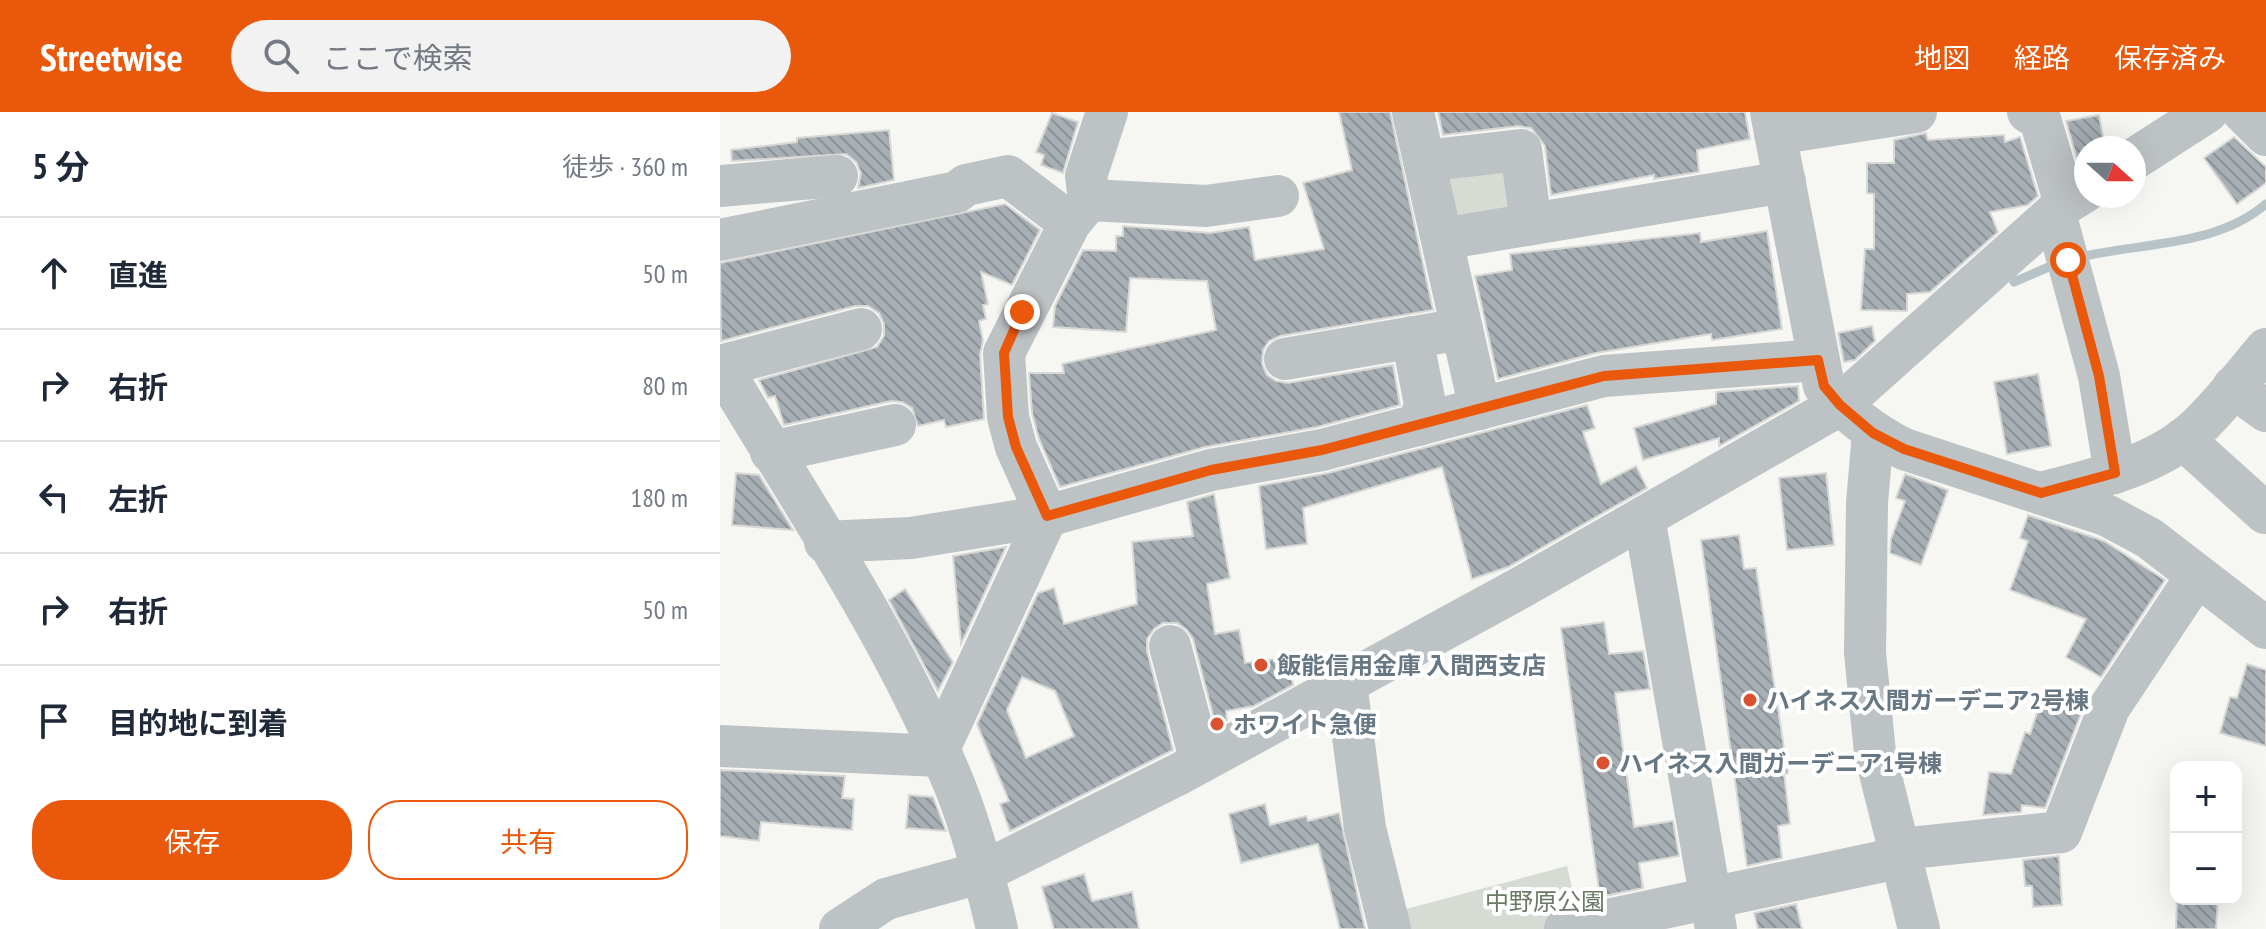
<!DOCTYPE html>
<html lang="ja">
<head>
<meta charset="utf-8">
<style>
	body { margin:0; font-family:"PT Sans Narrow","Noto Sans JP",sans-serif; background:#f2f2f3; color:#1f2937 }
	.controls { position:absolute; right:24px; bottom:24px; display:grid; overflow:hidden; border-radius:16px; box-shadow:0 8px 32px #0002 }
	.controls button { width:72px; height:72px; display:grid; place-items:center; padding:0; border:0; border-bottom:2px solid #e0e1e3; background:#fff; color:#1f2937; font:40px sans-serif }
	.compass { position:absolute; left:1354px; top:24px; width:72px; height:72px; border-radius:50%; background:#fff; box-shadow:0 8px 32px #0002; rotate:111deg }
	.stop { position:absolute; width:24px; height:24px; margin:-18px; border:6px solid #ea580c; border-radius:50%; background:#fff }
	.stop.end { background:#ea580c; border-color:#fff; box-shadow:0 2px 8px #0008 }
	.list { margin:0; padding:0; list-style:none }
	h2 { display:flex; justify-content:space-between; align-items:center; height:104px; margin:0; padding:0 32px; font-size:34px }
	h2 small { font-size:26px; font-weight:400; color:#747a83 }
	.list li { display:grid; grid-template-columns:52px 1fr auto; gap:24px; align-items:center; box-sizing:border-box; height:112px; padding:0 32px; border-top:2px solid #e0e1e3 }
	.list b { display:block; font-size:30px; white-space:nowrap }
	.list em { font-size:26px; font-style:normal; color:#747a83 }
	.actions { display:flex; gap:16px; padding:24px 32px }
	.actions a { flex:1; padding:18px 0; border:2px solid #ea580c; border-radius:32px; text-align:center; font-size:28px; color:#ea580c }
	.actions .main { background:#ea580c; color:#fff }
	.icon { flex:none; width:44px; height:44px; fill:none; stroke:currentColor; stroke-width:2; stroke-linecap:round; stroke-linejoin:round }
	.map { position:relative; flex:none; width:1546px; height:817px; overflow:hidden }
	header { display:flex; align-items:center; gap:48px; box-sizing:border-box; height:112px; padding:0 40px; background:#ea580c; color:#fff }
	header strong { font-size:38px }
	nav { display:flex; gap:44px; margin-inline-start:auto; font-size:28px }
	.search { width:560px; height:72px; background:#f2f2f3; display:flex; align-items:center; gap:20px; box-sizing:border-box; padding:0 28px; border-radius:44px; color:#747a83; font-size:30px }
	main { display:flex }
	aside { flex:1; background:#fff }
	.map>svg:first-child { display:block }
	.green { fill:#d6dbd3 }
	.lines { fill:none; stroke-linecap:round; stroke-linejoin:round }
	.stream { stroke:#b7c3c7; stroke-width:9 }
	.building { fill:url(#building-back-hatch); stroke:#d8d8d6; stroke-width:2; fill-rule:evenodd }
	.minor { stroke:#bdc2c5; stroke-width:42 }
	.route { stroke:#ea580c; stroke-width:10 }
	.poi-dot { fill:#da5130; stroke:#fff; stroke-width:3 }
	.labels { text-anchor:middle; dominant-baseline:central; stroke-width:8; stroke-linejoin:round; paint-order:stroke }
	.poi-label { font-size:24px; font-weight:bold; fill:#677783; stroke:#fff; text-anchor:start }
	.park-label { font-size:24px; fill:#6a7a65; stroke:#fff }
</style>
</head>
<body>
<header>
<strong>Streetwise</strong>
<div class="search"><svg class="icon" aria-label="search" viewBox="0 0 24 24"><circle cx="10" cy="10" r="6"/><path d="M15 15l6 6"/></svg>ここで検索</div>
<nav><a>地図</a><a>経路</a><a>保存済み</a></nav>
</header>
<main>
<aside>
<h2>5 分<small>徒歩 · 360 m</small></h2>
<ul class="list">
<li><svg class="icon" aria-label="ahead" viewBox="0 0 24 24"><path d="M12 20V5M6 11l6-6 6 6"/></svg><div><b>直進</b></div><em>50 m</em></li>
<li><svg class="icon" aria-label="right" viewBox="0 0 24 24"><path d="M7 20v-9h11M14 6l5 5-5 5"/></svg><div><b>右折</b></div><em>80 m</em></li>
<li><svg class="icon" aria-label="left" viewBox="0 0 24 24"><path d="M17 20v-9H6M10 6l-5 5 5 5"/></svg><div><b>左折</b></div><em>180 m</em></li>
<li><svg class="icon" aria-label="right" viewBox="0 0 24 24"><path d="M7 20v-9h11M14 6l5 5-5 5"/></svg><div><b>右折</b></div><em>50 m</em></li>
<li><svg class="icon" aria-label="arrive" viewBox="0 0 24 24"><path d="M6 21V4h12l-3 4 3 4H6"/></svg><div><b>目的地に到着</b></div></li>
</ul>
<div class="actions"><a class="main">保存</a><a>共有</a></div>
</aside>
<div class="map">
<svg width="1546" height="817" viewBox="0 0 1546 817">
	<defs>
		<pattern id="building-back-hatch" width="6" height="6" patternUnits="userSpaceOnUse" patternTransform="scale(2)"><rect width="6" height="6" fill="#a7afb4"/><path d="M-1 5l2 2M0 0l6 6M5-1l2 2" fill="none" stroke="#8c9398"/></pattern>
	</defs>
	<rect width="100%" height="100%" fill="#f6f6f3"/>
	<g class="green">
		<path d="M 782,53 L 802,95 L 731,110 L 723,72 L 732,62 Z"/>
		<path d="M 847,754 L 862,817 L 680,817 L 675,800 Z"/>
	</g>
	<g class="lines">
		<g class="stream">
			<path d="M 1356,146 C 1419,130 1495,136 1546,92"/>
			<path d="M 1294,170 L 1338,151"/>
		</g>
	</g>
	<g class="building">
		<path d="M 619,0 L 670,0 L 713,198 L 560,224 L 549,229 L 543,238 L 542,252 L 547,263 L 556,269 L 568,271 L 673,253 L 680,293 L 597,315 L 485,335 L 340,375 L 319,327 L 312,301 L 309,261 L 344,261 L 342,252 L 496,218 L 487,169 L 410,166 L 406,220 L 333,215 L 335,194 L 363,138 L 396,139 L 396,124 L 403,124 L 403,114 L 490,121 L 529,115 L 535,148 L 604,137 L 583,71 L 632,58 Z"/>
		<path d="M 718,0 L 1025,0 L 1030,27 L 977,38 L 979,60 L 934,67 L 934,63 L 831,83 L 825,34 L 811,16 L 798,14 L 723,23 Z"/>
		<path d="M 332,1 L 358,10 L 343,61 L 321,53 L 324,43 L 316,40 Z"/>
		<path d="M 1379,3 L 1385,35 L 1366,36 L 1366,55 L 1360,57 L 1346,9 Z"/>
		<path d="M 169,18 L 174,68 L 138,76 L 141,61 L 136,50 L 126,42 L 12,49 L 11,38 L 77,30 L 77,26 Z"/>
		<path d="M 1206,21 L 1208,28 L 1284,23 L 1285,30 L 1300,25 L 1318,84 L 1308,93 L 1270,100 L 1278,120 L 1210,180 L 1187,182 L 1187,199 L 1141,198 L 1145,137 L 1154,137 L 1154,82 L 1147,81 L 1147,51 L 1174,51 L 1174,28 Z"/>
		<path d="M 1514,25 L 1546,55 L 1546,71 L 1517,92 L 1484,46 Z"/>
		<path d="M 285,92 L 320,118 L 292,173 L 261,160 L 268,192 L 263,193 L 266,207 L 259,209 L 263,229 L 260,242 L 264,307 L 226,315 L 224,308 L 198,314 L 192,296 L 182,290 L 171,289 L 64,313 L 55,284 L 48,286 L 39,268 L 157,235 L 164,224 L 164,212 L 159,201 L 148,194 L 135,194 L 1,229 L 0,151 Z"/>
		<path d="M 1047,119 L 1062,217 L 992,228 L 991,222 L 876,241 L 778,267 L 755,164 L 792,158 L 790,142 L 980,121 L 981,130 Z"/>
		<path d="M 1152,214 L 1155,229 L 1135,248 L 1124,250 L 1118,221 Z"/>
		<path d="M 1318,262 L 1331,334 L 1287,342 L 1274,270 Z"/>
		<path d="M 1078,274 L 1079,289 L 999,334 L 999,326 L 923,348 L 914,316 L 996,292 L 996,280 Z"/>
		<path d="M 867,293 L 875,316 L 863,320 L 881,372 L 916,354 L 927,376 L 788,455 L 752,467 L 722,355 L 583,396 L 587,432 L 546,437 L 539,374 L 608,361 Z"/>
		<path d="M 16,361 L 39,363 L 73,418 L 12,413 Z"/>
		<path d="M 1106,361 L 1114,433 L 1067,438 L 1059,366 Z"/>
		<path d="M 1185,362 L 1228,378 L 1201,453 L 1170,441 L 1171,427 L 1185,389 L 1176,386 Z"/>
		<path d="M 494,382 L 510,466 L 487,472 L 495,522 L 519,518 L 525,551 L 568,545 L 573,573 L 534,594 L 506,599 L 507,608 L 496,614 L 473,527 L 467,518 L 457,511 L 443,511 L 434,517 L 427,527 L 427,539 L 453,638 L 290,719 L 280,692 L 289,689 L 257,612 L 318,481 L 334,476 L 344,512 L 417,492 L 412,430 L 473,424 L 467,390 ZM 302,565 L 335,579 L 354,624 L 306,646 L 287,598 Z"/>
		<path d="M 1308,403 L 1384,429 L 1445,468 L 1381,565 L 1346,545 L 1366,507 L 1290,478 L 1308,429 L 1300,426 Z"/>
		<path d="M 1019,423 L 1024,457 L 1036,456 L 1068,661 L 1064,662 L 1070,712 L 1058,714 L 1062,746 L 1027,754 L 981,428 Z"/>
		<path d="M 286,435 L 241,532 L 233,444 Z"/>
		<path d="M 185,477 L 233,550 L 218,579 L 169,488 Z"/>
		<path d="M 884,510 L 889,542 L 923,539 L 930,577 L 895,581 L 914,715 L 953,709 L 959,744 L 919,751 L 923,776 L 880,785 L 841,516 Z"/>
		<path d="M 1527,552 L 1546,558 L 1546,634 L 1500,621 L 1510,585 L 1517,586 Z"/>
		<path d="M 1322,586 L 1362,599 L 1325,696 L 1302,693 L 1301,700 L 1263,703 L 1269,660 L 1291,662 L 1305,620 L 1310,622 Z"/>
		<path d="M 0,658 L 125,664 L 122,686 L 134,687 L 132,718 L 41,710 L 39,729 L 0,724 Z"/>
		<path d="M 189,683 L 213,685 L 226,719 L 186,716 Z"/>
		<path d="M 545,692 L 550,713 L 586,704 L 588,709 L 619,701 L 645,817 L 620,817 L 598,732 L 521,751 L 509,702 Z"/>
		<path d="M 1339,744 L 1342,793 L 1313,795 L 1312,774 L 1305,774 L 1303,748 Z"/>
		<path d="M 364,762 L 372,789 L 412,780 L 419,817 L 334,817 L 322,775 Z"/>
		<path d="M 1457,787 L 1498,787 L 1496,817 L 1456,817 Z"/>
		<path d="M 1076,792 L 1082,817 L 1038,817 L 1034,801 Z"/>
	</g>
	<g class="lines">
		<g class="minor">
			<path d="M 693,0 L 760,297"/>
			<path d="M 1051,0 L 1104,274 C 1127,302 1152,321 1184,337 L 1386,403 L 1429,426 L 1546,516"/>
			<path d="M 1308,0 L 1320,7 L 1345,92"/>
			<path d="M 1523,0 L 1546,23"/>
			<path d="M 1055,22 L 1196,0"/>
			<path d="M 1414,47 L 1487,0"/>
			<path d="M 704,49 L 801,38 L 811,112"/>
			<path d="M 0,74 L 117,64"/>
			<path d="M 369,88 L 486,94 L 558,84"/>
			<path d="M 1335,101 L 1379,264 L 1395,361"/>
			<path d="M 722,127 L 1065,70"/>
			<path d="M 0,128 L 237,80 L 246,73 L 288,64 L 350,111"/>
			<path d="M 692,225 L 705,292 L 699,313"/>
			<path d="M 565,247 L 742,217"/>
			<path d="M 0,253 C 82,391 176,528 236,677 C 254,723 266,770 277,817"/>
			<path d="M 0,254 L 141,217"/>
			<path d="M 1513,275 L 1546,299"/>
			<path d="M 1153,321 L 1147,391 L 1145,541 L 1155,641 L 1199,817"/>
			<path d="M 1463,327 L 1545,401"/>
			<path d="M 51,340 L 175,313"/>
			<path d="M 1321,381 C 1377,366 1440,354 1482,311 C 1505,288 1525,262 1546,237"/>
			<path d="M 924,405 L 996,817"/>
			<path d="M 105,430 L 191,426 L 327,404 L 491,358 L 602,338 L 884,264 L 1098,248"/>
			<path d="M 450,534 L 481,650"/>
			<path d="M 626,571 L 645,716 L 670,817"/>
			<path d="M 0,634 L 220,644"/>
			<path d="M 218,639 L 327,404 L 296,335 L 288,305 L 284,241 L 350,111 L 369,88 L 366,64 L 387,0"/>
			<path d="M 1181,737 L 1341,720 L 1389,596 L 1476,465"/>
			<path d="M 120,817 L 166,787 L 263,760 L 459,662 L 800,476 L 1120,293 L 1345,92 L 1366,79"/>
			<path d="M 845,817 L 1183,745"/>
		</g>
	</g>
	<g class="lines">
		<path class="route" d="M 302,200 L 284,241 L 288,305 L 296,335 L 327,404 L 491,358 L 602,338 L 884,264 L 1098,248 L 1104,274 L 1120,293 L 1153,321 L 1184,337 L 1321,381 L 1395,361 L 1379,264 L 1348,148"/>
	</g>
	<g class="poi-dot">
		<circle cx="541" cy="553" r="8"/>
		<circle cx="1030" cy="588" r="8"/>
		<circle cx="497" cy="612" r="8"/>
		<circle cx="883" cy="651" r="8"/>
	</g>
	<g class="labels">
		<g class="poi-label">
			<text x="557" y="553">飯能信用金庫 入間西支店</text>
			<text x="1046" y="588">ハイネス入間ガーデニア2号棟</text>
			<text x="513" y="612">ホワイト急便</text>
			<text x="899" y="651">ハイネス入間ガーデニア1号棟</text>
		</g>
		<g class="park-label">
			<text x="825" y="789">中野原公園</text>
		</g>
	</g>
</svg>
<div class="controls">
<button>+</button>
<button>−</button>
</div>
<svg class="compass" viewBox="-18 -18 36 36"><path d="M0-13l5 13h-10z" fill="#e53935"/><path d="M0 13l5-13h-10z" fill="#747a83"/></svg>
<div class="stop" style="left:1348px;top:148px"></div>
<div class="stop end" style="left:302px;top:200px"></div>
</div>
</main>
</body>
</html>
